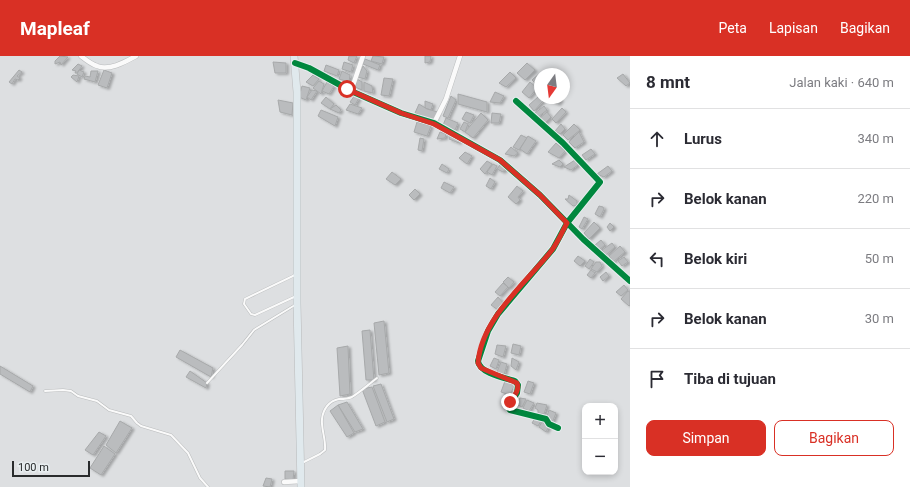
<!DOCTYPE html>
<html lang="id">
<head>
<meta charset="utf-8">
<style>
	body { margin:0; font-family:Roboto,sans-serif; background:#f2f2f3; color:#2b2b33 }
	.controls { position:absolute; right:12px; bottom:12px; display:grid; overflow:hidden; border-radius:8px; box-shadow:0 2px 6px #0003 }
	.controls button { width:36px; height:36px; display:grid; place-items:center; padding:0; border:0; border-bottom:1px solid #e1e1e2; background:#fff; color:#2b2b33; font:20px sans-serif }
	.compass { position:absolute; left:534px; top:12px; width:36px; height:36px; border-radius:50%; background:#fff; box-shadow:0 2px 6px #0003; rotate:194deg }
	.scale { position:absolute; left:12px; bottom:10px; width:78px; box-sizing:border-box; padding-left:4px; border:2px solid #292b2c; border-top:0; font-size:11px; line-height:14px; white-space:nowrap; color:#292b2c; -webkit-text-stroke:3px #e8eef0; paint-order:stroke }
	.stop { position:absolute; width:12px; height:12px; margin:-9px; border:3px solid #d93025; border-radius:50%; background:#fff }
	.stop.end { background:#d93025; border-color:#fff; box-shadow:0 1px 4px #0008 }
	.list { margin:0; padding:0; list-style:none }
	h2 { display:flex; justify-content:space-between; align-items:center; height:52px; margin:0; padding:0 16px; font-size:17px }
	h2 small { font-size:13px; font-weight:400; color:#7c7c81 }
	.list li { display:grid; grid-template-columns:26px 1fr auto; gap:12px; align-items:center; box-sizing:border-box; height:60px; padding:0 16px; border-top:1px solid #e1e1e2 }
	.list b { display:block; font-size:15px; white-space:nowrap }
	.list em { font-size:13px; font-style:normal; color:#7c7c81 }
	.actions { display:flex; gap:8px; padding:12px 16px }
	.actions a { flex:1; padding:9px 0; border:1px solid #d93025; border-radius:8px; text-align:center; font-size:14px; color:#d93025 }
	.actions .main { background:#d93025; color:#fff }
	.icon { flex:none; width:22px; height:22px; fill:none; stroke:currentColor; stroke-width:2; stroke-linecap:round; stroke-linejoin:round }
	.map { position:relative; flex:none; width:630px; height:431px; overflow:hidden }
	header { display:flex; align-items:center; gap:24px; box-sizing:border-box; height:56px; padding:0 20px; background:#d93025; color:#fff }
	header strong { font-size:19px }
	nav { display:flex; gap:22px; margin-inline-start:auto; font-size:14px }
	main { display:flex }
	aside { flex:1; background:#fff }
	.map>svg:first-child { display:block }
	.building { fill:#babcbe; stroke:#a7a9aa; filter:url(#shadow) }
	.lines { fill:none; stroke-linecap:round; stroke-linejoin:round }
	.lane-casing { stroke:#babcbd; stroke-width:3 }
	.street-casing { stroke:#babcbd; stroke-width:5.5 }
	.primary-casing { stroke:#b8babb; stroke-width:8 }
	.lane { stroke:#fafafa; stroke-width:2 }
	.street { stroke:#fafafa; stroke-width:4.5 }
	.primary { stroke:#e0e9ed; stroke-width:7 }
	.cycleway-casing { stroke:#e8eef0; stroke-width:8 }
	.cycleway { stroke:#00873e; stroke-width:6 }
	.route { stroke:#d93025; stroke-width:5 }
</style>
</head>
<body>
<header>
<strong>Mapleaf</strong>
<nav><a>Peta</a><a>Lapisan</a><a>Bagikan</a></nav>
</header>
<main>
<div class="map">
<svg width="630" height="431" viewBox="0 0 630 431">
	<defs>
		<filter id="shadow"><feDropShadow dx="2.5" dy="1.5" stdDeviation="1" flood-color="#0004"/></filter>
	</defs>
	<rect width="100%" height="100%" fill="#dddfe1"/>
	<g class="building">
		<path d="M 60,0 L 68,1 L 61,9 L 60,6 L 55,8 L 55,5 Z"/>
		<path d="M 349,0 L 357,0 L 354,7 L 348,4 Z"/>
		<path d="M 373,0 L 384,1 L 382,8 L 371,5 Z"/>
		<path d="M 425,0 L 431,0 L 430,6 L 425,7 Z"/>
		<path d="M 365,3 L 380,9 L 378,14 L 363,8 Z"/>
		<path d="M 273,6 L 286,7 L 286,17 L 275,17 Z"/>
		<path d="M 344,6 L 353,9 L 351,16 L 342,13 Z"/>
		<path d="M 527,7 L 535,14 L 525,24 L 517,17 Z"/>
		<path d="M 78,8 L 82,10 L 77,17 L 75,17 L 76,15 L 72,14 Z"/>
		<path d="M 326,9 L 339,14 L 337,20 L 324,15 Z"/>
		<path d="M 363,10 L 367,15 L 365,23 L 358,21 Z"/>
		<path d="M 19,14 L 22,16 L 17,20 L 20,22 L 18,24 L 15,23 L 12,28 L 9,26 Z"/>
		<path d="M 79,14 L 84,16 L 82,21 L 77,18 Z"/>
		<path d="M 104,14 L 112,17 L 107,32 L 98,29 Z"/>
		<path d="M 91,15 L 98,15 L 95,26 L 84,23 L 85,20 L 90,21 Z"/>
		<path d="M 342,15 L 350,19 L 349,26 L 339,23 Z"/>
		<path d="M 510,16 L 516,22 L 506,31 L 499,27 Z"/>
		<path d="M 540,17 L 541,18 L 540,18 L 540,32 L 532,24 Z"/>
		<path d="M 623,18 L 630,27 L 626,30 L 617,22 Z"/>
		<path d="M 73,19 L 79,20 L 77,26 L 71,21 Z"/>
		<path d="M 313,19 L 319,23 L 313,30 L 306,26 Z"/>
		<path d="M 384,22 L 393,23 L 389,40 L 381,39 Z"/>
		<path d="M 357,23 L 362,26 L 362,34 L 355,31 Z"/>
		<path d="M 319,25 L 324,28 L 321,38 L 313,32 Z"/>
		<path d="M 327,26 L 334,30 L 329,38 L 322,35 Z"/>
		<path d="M 364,26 L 372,30 L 373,37 L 364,35 Z"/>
		<path d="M 530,26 L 537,32 L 529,42 L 522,36 Z"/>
		<path d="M 302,30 L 310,32 L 306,44 L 299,41 Z"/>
		<path d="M 312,34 L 317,35 L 311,44 L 307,41 Z"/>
		<path d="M 495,36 L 504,40 L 500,47 L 490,46 Z"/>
		<path d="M 458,38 L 487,46 L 487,56 L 458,48 Z"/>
		<path d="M 355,39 L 359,42 L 355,49 L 350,46 Z"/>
		<path d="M 451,40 L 456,44 L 448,62 L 443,60 Z"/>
		<path d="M 539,40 L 543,45 L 534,55 L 529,49 Z"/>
		<path d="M 326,41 L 334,48 L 330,53 L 321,47 Z"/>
		<path d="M 552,42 L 559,42 L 561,44 L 558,48 L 548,44 Z"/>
		<path d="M 278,44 L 293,47 L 292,59 L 280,56 Z"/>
		<path d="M 425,45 L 433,48 L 431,54 L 425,52 Z"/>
		<path d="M 350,48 L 362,52 L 358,58 L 346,54 Z"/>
		<path d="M 419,48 L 427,53 L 438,56 L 434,65 L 415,57 Z"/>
		<path d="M 336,49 L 341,54 L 339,57 L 330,53 Z"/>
		<path d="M 544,50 L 547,54 L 538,61 L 535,57 Z"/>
		<path d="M 562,52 L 566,56 L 556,67 L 552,63 Z"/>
		<path d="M 321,54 L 338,61 L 335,70 L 318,60 Z"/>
		<path d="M 466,56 L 474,59 L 470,67 L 462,63 Z"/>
		<path d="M 547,56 L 551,61 L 544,68 L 539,63 Z"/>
		<path d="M 481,57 L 488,64 L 473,82 L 465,76 Z"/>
		<path d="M 492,57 L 501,58 L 499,67 L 491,67 Z"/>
		<path d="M 446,62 L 458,67 L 455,74 L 443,69 Z"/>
		<path d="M 417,66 L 431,70 L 427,80 L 414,76 Z"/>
		<path d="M 464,66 L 468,68 L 465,76 L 460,73 Z"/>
		<path d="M 561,68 L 565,73 L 560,78 L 555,75 Z"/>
		<path d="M 574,68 L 580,74 L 568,84 L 563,79 Z"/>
		<path d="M 440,76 L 446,78 L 445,82 L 437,83 Z"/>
		<path d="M 452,76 L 459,84 L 459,87 L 449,83 Z"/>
		<path d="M 579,76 L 584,86 L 575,92 L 569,86 Z"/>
		<path d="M 521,79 L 527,82 L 519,94 L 513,91 Z"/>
		<path d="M 528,80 L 536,85 L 527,98 L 520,93 Z"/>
		<path d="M 420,82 L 424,83 L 422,95 L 418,94 Z"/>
		<path d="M 556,87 L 565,95 L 559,102 L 548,96 Z"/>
		<path d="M 511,91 L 518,97 L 514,100 L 505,98 Z"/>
		<path d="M 591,93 L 595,98 L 586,104 L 582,99 Z"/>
		<path d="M 465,96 L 472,100 L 467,108 L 459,102 Z"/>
		<path d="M 559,104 L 563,108 L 560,111 L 552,108 Z"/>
		<path d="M 575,104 L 578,109 L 571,114 L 564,111 Z"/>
		<path d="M 487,105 L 492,108 L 485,118 L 480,113 Z"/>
		<path d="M 442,108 L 449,113 L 447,117 L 439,113 Z"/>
		<path d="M 493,108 L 497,110 L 492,119 L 487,116 Z"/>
		<path d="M 500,109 L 506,112 L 503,116 L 497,113 Z"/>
		<path d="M 608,110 L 612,115 L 604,121 L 597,118 Z"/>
		<path d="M 392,116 L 401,123 L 395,129 L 386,123 Z"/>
		<path d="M 490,122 L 495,126 L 491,133 L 486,130 Z"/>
		<path d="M 444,126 L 454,131 L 450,137 L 441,132 Z"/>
		<path d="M 517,130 L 523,135 L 518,141 L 520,144 L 516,148 L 508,141 Z"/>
		<path d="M 415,133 L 420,138 L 414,144 L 409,139 Z"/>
		<path d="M 569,139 L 577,145 L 577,149 L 573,150 L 565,143 L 568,143 Z"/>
		<path d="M 599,150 L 603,151 L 604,153 L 600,161 L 595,158 Z"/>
		<path d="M 584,161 L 588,163 L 582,173 L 579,171 Z"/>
		<path d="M 594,166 L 600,172 L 589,183 L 584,177 Z"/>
		<path d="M 610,167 L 614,171 L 610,175 L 607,171 Z"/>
		<path d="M 601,184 L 605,189 L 599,194 L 595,189 Z"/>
		<path d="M 612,187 L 615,191 L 606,199 L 602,194 Z"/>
		<path d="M 620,190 L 625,196 L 613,206 L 609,200 Z"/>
		<path d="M 578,200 L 585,205 L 580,210 L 574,205 Z"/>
		<path d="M 624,201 L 628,206 L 622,210 L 618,205 Z"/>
		<path d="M 590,203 L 594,206 L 589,213 L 585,210 Z"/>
		<path d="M 596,206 L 600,206 L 602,210 L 597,216 L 591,213 Z"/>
		<path d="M 591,214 L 595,217 L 591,222 L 587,219 Z"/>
		<path d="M 606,216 L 609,220 L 603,225 L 600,221 Z"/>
		<path d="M 508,221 L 514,226 L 509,232 L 503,226 Z"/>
		<path d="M 503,227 L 508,231 L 500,240 L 495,236 Z"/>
		<path d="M 624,229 L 628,234 L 621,240 L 616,236 Z"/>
		<path d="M 628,235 L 630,236 L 630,249 L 629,250 L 621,243 Z"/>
		<path d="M 498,241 L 504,248 L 498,254 L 491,249 Z"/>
		<path d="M 384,265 L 389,317 L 379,319 L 374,267 Z"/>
		<path d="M 370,274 L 374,324 L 366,324 L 362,275 Z"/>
		<path d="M 513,288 L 521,290 L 519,299 L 511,297 Z"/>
		<path d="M 497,289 L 506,290 L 503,301 L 495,298 Z"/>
		<path d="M 348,290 L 350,338 L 340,340 L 337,292 Z"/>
		<path d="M 180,294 L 213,312 L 211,321 L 176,301 Z"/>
		<path d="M 494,302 L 499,304 L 496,313 L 490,310 Z"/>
		<path d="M 512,302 L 519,306 L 516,314 L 511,310 Z"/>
		<path d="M 501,306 L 507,308 L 504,319 L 497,316 Z"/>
		<path d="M 0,310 L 33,330 L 30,336 L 0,318 Z"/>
		<path d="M 190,315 L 207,327 L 206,332 L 186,321 Z"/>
		<path d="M 505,325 L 515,328 L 510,339 L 501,336 Z"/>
		<path d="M 528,325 L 534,327 L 530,338 L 524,336 Z"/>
		<path d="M 381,328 L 394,363 L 387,366 L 373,330 Z"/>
		<path d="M 372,331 L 385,366 L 376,370 L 362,333 Z"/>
		<path d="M 520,342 L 526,343 L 522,351 L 516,348 Z"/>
		<path d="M 527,344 L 534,347 L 529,355 L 523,352 Z"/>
		<path d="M 347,346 L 363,373 L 355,376 L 338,349 Z"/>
		<path d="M 537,347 L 547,349 L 544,358 L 538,357 L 538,354 L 535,352 Z"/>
		<path d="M 338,349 L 354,377 L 347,381 L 330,355 Z"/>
		<path d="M 549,354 L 556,357 L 552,367 L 546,363 Z"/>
		<path d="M 535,362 L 541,365 L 538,370 L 532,367 Z"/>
		<path d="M 120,365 L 132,372 L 116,397 L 106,389 Z"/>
		<path d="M 542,366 L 549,370 L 546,376 L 539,371 Z"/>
		<path d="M 99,376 L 106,380 L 93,399 L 85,394 Z"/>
		<path d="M 104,390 L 115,398 L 101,419 L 90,412 Z"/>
		<path d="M 285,415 L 294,415 L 293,424 L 285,423 Z"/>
		<path d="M 266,422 L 272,423 L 270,431 L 263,430 Z"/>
	</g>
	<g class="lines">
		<g class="lane-casing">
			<g id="lane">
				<path d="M 294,241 L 255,259 L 251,258 L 244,248 L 245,243 L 295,219"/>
				<path d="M 207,327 L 242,289 L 254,274 L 295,249"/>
				<path d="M 45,335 L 63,334 L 71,335 L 78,340 L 97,345 L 109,354 L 131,360 L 137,367 L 141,370 L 171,379 L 188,397 L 200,422 L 208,431"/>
				<path d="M 302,407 L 320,398 L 325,394 C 326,383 321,373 322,363 C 323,353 329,345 339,343 C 343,343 348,343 352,341 C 360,336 369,328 377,322"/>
			</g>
		</g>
		<g class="street-casing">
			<g id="street">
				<path d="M 81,0 C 86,4 91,8 97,10 C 109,15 125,6 136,0"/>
				<path d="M 295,7 L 309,12 L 351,35 L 401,57 L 434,67 L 500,104 L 540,139 L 583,183 L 630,225"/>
				<path d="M 351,35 L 363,0"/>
				<path d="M 516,45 L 563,87 L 600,126 L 567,167 L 553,193 L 498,258 L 488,275 L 478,305 C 479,317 505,322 515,325 L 518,329 L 517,337 L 508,351 L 510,354 L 546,363 L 549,368 L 558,372"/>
				<path d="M 434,67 L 446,43 L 460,0"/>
				<path d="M 284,426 L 301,425"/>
			</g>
		</g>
		<g class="primary-casing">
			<path id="primary" d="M 294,0 L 297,36 L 297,247 L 301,431"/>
		</g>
		<use href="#lane" class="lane"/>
		<use href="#street" class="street"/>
		<use href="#primary" class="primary"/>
		<g class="cycleway-casing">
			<g id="cycleway">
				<path d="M 295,7 L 309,12 L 351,35 L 401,57 L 434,67 L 500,104 L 540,139 L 583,183 L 630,225"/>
				<path d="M 516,45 L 563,87 L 600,126 L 567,167 L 553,193 L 498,258 L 488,275 L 478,305 C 479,317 505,322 515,325 L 518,329 L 517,337 L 508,351 L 510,354 L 546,363 L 549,368 L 558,372"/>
			</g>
		</g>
		<use href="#cycleway" class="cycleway"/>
	</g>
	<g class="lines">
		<path class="route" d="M 347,33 L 401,57 L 434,68 L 500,104 L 540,139 L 567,167 C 562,176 558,186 552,194 C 526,227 481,263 478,307 L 481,312 L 517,327 C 520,334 514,340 510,346"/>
	</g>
</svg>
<div class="controls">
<button>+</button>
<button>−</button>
</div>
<svg class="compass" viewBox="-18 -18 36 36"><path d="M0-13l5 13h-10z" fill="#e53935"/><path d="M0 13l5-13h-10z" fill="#7c7c81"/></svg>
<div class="scale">100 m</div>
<div class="stop" style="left:347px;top:33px"></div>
<div class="stop end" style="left:510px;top:346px"></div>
</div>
<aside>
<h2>8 mnt<small>Jalan kaki · 640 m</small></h2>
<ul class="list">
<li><svg class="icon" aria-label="ahead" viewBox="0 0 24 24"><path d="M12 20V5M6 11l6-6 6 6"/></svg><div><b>Lurus</b></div><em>340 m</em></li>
<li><svg class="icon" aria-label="right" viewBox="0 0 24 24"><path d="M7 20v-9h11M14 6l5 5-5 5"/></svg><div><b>Belok kanan</b></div><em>220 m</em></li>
<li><svg class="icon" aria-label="left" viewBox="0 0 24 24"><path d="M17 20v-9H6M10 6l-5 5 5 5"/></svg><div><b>Belok kiri</b></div><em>50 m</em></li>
<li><svg class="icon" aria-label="right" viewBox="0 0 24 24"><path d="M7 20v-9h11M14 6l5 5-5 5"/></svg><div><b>Belok kanan</b></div><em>30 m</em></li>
<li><svg class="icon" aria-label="arrive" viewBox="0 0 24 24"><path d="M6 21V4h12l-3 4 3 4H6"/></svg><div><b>Tiba di tujuan</b></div></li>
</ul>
<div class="actions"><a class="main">Simpan</a><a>Bagikan</a></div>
</aside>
</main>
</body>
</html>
